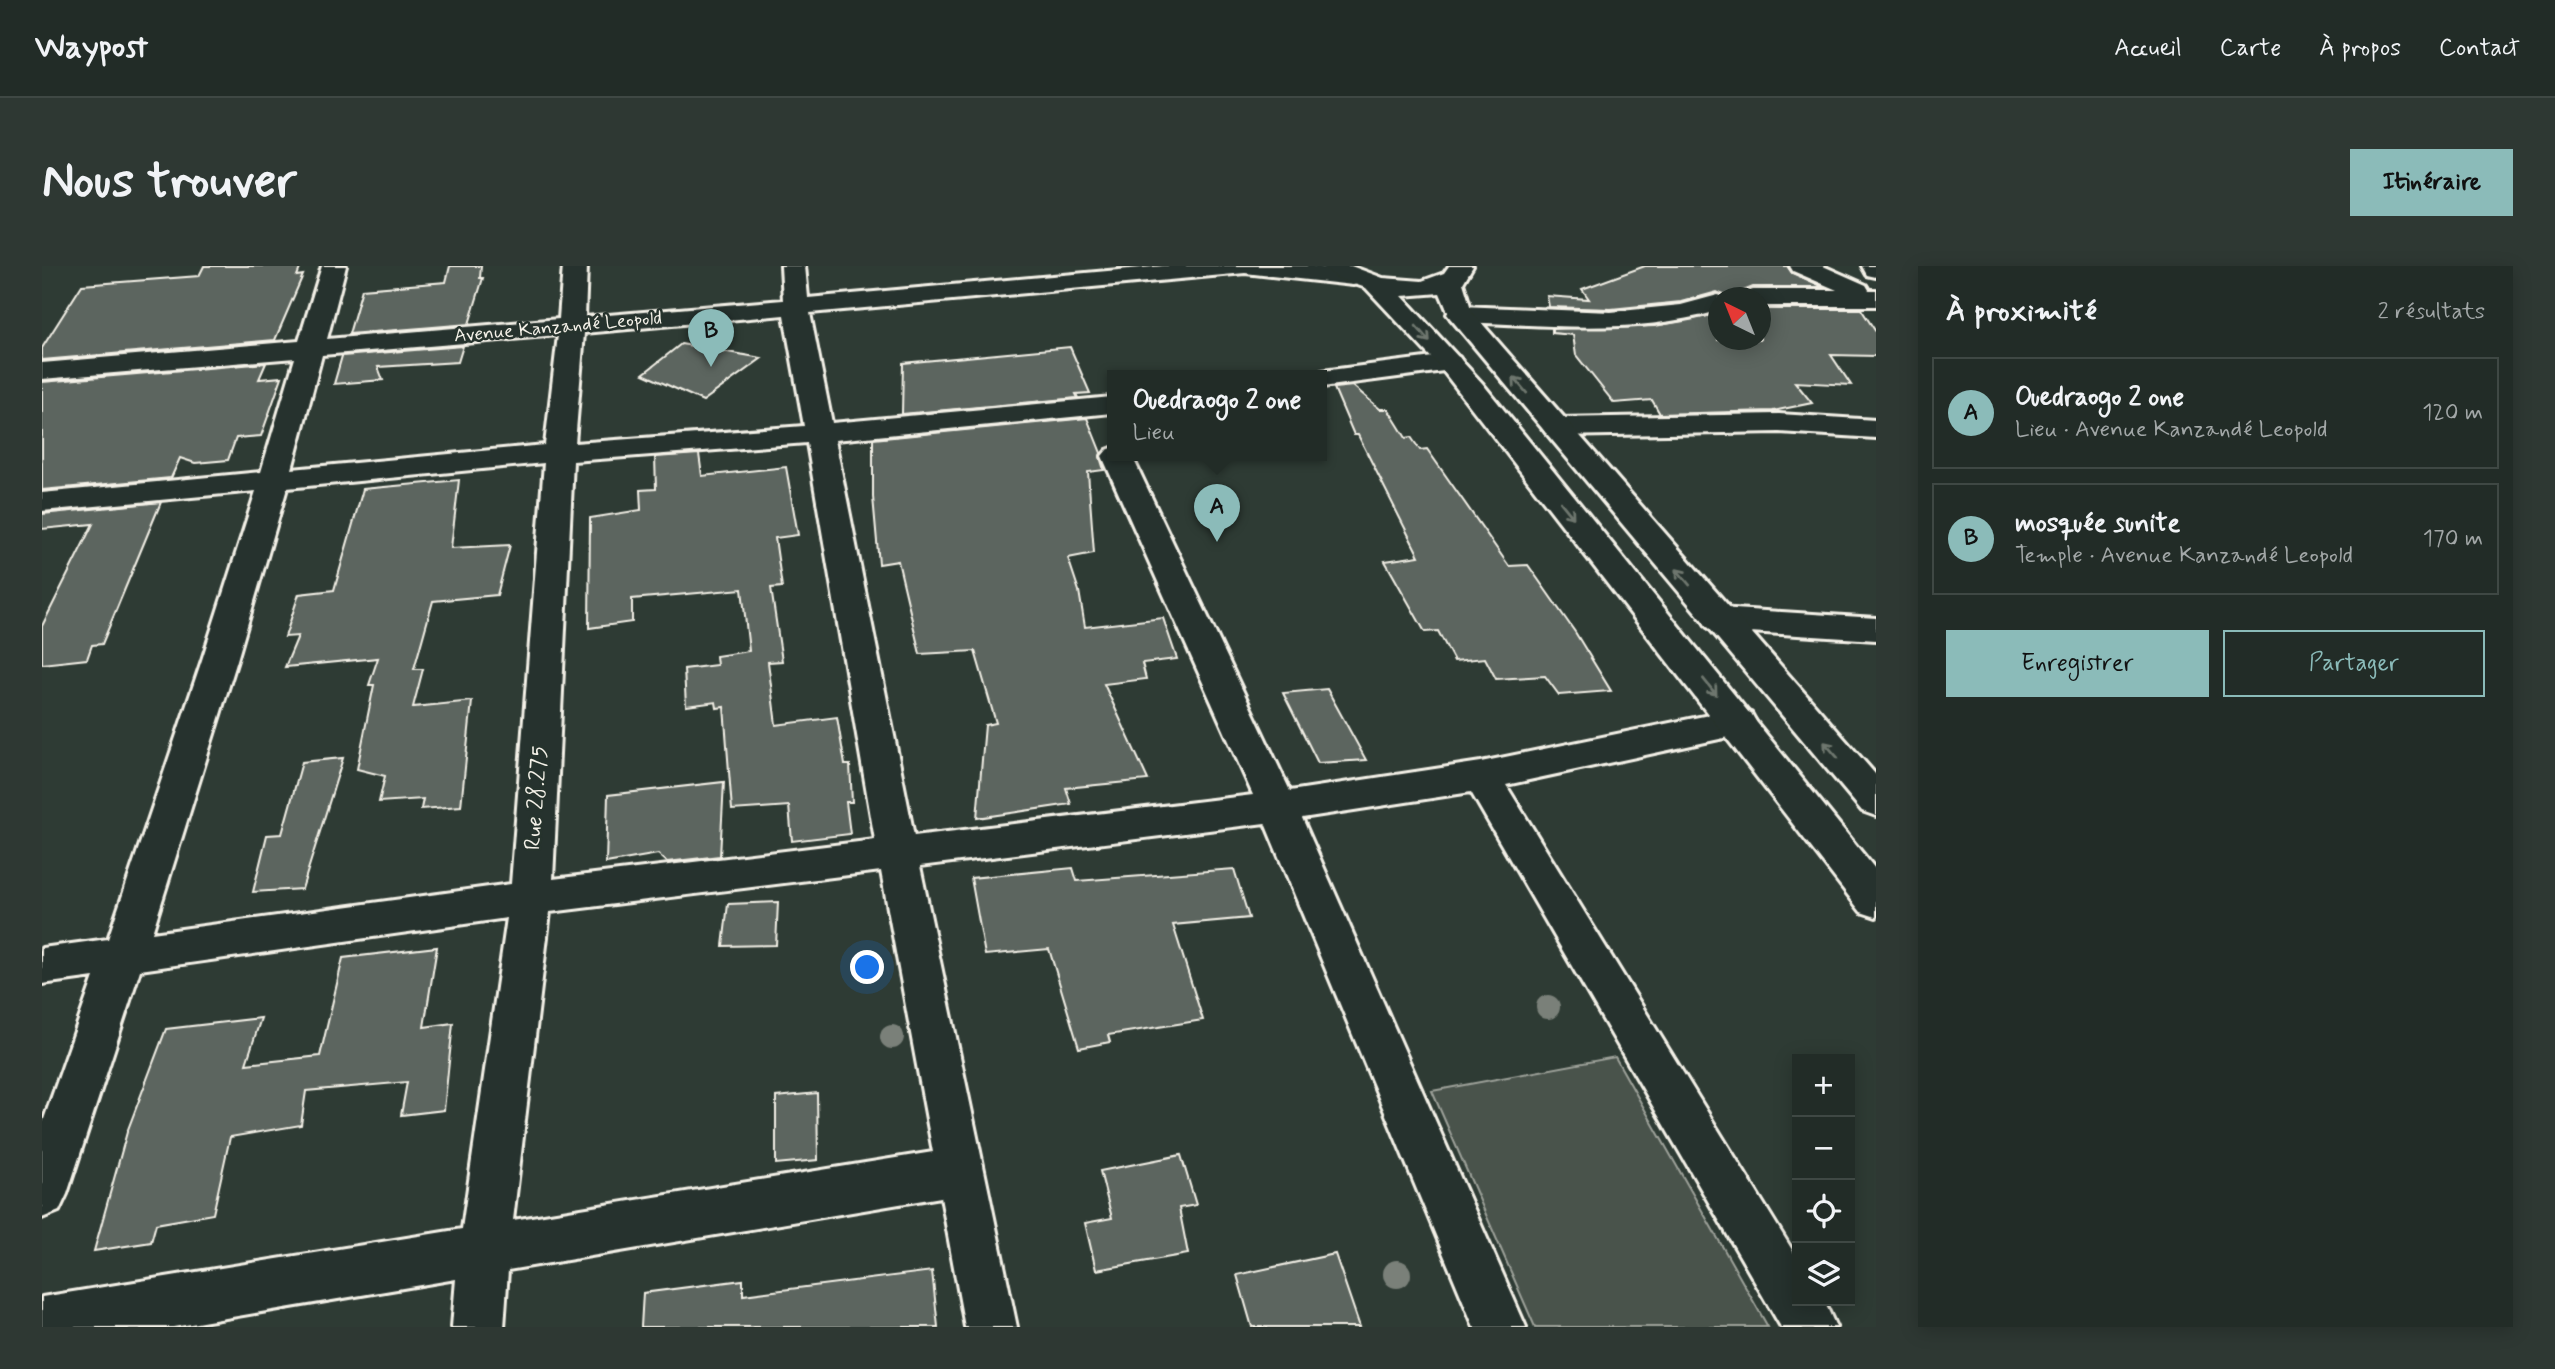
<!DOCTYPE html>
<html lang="fr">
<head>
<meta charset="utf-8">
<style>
	body { margin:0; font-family:Mynerve,sans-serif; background:#2e3833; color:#f1f3f6 }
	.controls { position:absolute; right:21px; bottom:21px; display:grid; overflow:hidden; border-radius:0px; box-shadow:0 4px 18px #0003 }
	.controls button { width:63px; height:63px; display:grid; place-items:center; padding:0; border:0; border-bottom:2px solid #3f4844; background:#222c27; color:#f1f3f6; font:35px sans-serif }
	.compass { position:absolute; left:1666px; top:21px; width:63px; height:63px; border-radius:50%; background:#222c27; box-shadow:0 4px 18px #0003; rotate:317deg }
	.you { position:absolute; left:826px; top:702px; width:24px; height:24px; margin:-18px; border:5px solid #fff; border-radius:50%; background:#1a73e8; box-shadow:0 0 0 10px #1a73e833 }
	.badge { display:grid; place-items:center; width:46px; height:46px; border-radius:50%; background:#8bbbb9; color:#111; font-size:23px; font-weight:700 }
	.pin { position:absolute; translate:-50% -58px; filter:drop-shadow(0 2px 4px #0008) }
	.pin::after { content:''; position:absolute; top:37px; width:24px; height:21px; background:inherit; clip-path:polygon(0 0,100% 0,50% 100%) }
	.popup { position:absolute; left:1065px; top:104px; width:220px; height:91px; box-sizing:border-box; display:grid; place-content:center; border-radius:0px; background:#222c27; filter:drop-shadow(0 2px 5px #0005); font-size:23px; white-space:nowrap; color:#a2a7a7 }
	.popup b { font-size:26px; color:#f1f3f6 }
	.popup::after { content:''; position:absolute; left:50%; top:100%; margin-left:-14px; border:14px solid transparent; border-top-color:#222c27 }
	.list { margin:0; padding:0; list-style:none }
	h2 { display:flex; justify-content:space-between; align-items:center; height:91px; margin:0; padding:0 28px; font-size:30px }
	h2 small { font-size:23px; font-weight:400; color:#a2a7a7 }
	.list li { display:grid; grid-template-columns:46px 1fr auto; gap:21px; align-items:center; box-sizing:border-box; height:112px; margin:0 14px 14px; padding:0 14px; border:2px solid #3f4844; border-radius:0px }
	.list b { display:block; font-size:26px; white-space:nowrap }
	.list p { margin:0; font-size:23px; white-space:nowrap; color:#a2a7a7 }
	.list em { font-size:23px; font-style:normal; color:#a2a7a7 }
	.actions { display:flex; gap:14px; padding:21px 28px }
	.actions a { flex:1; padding:16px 0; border:2px solid #8bbbb9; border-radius:0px; text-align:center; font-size:24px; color:#8bbbb9 }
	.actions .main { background:#8bbbb9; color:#111 }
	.icon { flex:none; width:38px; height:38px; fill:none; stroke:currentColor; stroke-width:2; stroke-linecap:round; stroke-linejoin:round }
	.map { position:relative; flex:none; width:1834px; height:1061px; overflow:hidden; border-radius:0px }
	header { display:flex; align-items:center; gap:42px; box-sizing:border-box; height:98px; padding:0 35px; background:#222c27; border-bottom:2px solid #3f4844 }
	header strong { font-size:33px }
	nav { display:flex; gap:38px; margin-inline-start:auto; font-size:24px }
	.intro { display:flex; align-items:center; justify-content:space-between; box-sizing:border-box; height:168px; padding:0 42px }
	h1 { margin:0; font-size:49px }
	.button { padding:18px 32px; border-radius:0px; background:#8bbbb9; color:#111; font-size:24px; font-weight:700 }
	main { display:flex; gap:42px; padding:0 42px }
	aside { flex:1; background:#222c27; border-radius:0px; box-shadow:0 4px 18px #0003 }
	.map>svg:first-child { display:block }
	.green { fill:#48524c; stroke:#9ea29a; stroke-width:2 }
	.building { fill:#5c655e; stroke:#f4f1e8; stroke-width:2 }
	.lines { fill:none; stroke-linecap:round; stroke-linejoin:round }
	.minor-casing { stroke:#f4f1e8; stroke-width:6 }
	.major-casing { stroke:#f4f1e8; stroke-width:6 }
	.minor { fill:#26332d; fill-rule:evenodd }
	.major { fill:#26332d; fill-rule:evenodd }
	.tree { fill:#7a8079 }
	.oneway { stroke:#6e766e }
	.labels { text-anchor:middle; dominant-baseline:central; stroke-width:5; stroke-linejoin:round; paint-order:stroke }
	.far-street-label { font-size:19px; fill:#f4f1e8; stroke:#26332d }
	.street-label { font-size:23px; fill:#f4f1e8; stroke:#26332d }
</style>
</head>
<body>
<header>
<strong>Waypost</strong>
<nav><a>Accueil</a><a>Carte</a><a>À propos</a><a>Contact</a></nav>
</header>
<div class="intro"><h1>Nous trouver</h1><a class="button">Itinéraire</a></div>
<main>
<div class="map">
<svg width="1834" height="1061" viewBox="0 0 1834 1061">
	<rect width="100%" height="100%" fill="#2e3b34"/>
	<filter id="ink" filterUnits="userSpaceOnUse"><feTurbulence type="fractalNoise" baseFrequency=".0143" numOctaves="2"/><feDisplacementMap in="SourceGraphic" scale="14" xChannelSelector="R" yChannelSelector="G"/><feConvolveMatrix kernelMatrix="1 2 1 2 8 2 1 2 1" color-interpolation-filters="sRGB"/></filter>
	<g filter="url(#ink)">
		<path class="green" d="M 1573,791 L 1726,1061 L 1493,1061 L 1390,825 Z"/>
		<g class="building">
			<path d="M 162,0 L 259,0 L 255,10 L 261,9 L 233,74 L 0,94 L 0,82 L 40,19 L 157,10 Z"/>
			<path d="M 408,0 L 439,0 L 438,12 L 441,12 L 427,58 L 307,68 L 320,23 L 404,16 Z"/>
			<path d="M 1603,0 L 1745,0 L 1750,7 L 1782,21 L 1711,21 L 1701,25 L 1697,32 L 1687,32 L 1675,26 L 1639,36 L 1569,43 L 1507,41 L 1505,30 L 1547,33 L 1540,23 Z"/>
			<path d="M 1718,43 L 1819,43 L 1834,66 L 1834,90 L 1789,89 L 1809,119 L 1753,116 L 1770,137 L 1731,145 L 1618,148 L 1610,134 L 1572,137 L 1534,89 L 1531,69 L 1510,67 L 1510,63 L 1613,60 L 1676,48 L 1676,74 L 1718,74 Z"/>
			<path d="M 639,78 L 720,92 L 661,135 L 601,108 Z"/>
			<path d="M 421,80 L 416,96 L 336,101 L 341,114 L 292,118 L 300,90 Z"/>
			<path d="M 1028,81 L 1048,127 L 1034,128 L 1036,132 L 860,148 L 861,97 Z"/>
			<path d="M 224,97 L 217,113 L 240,111 L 219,170 L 194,172 L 186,194 L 153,197 L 138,192 L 129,212 L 0,224 L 0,116 Z"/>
			<path d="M 1311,120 L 1338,143 L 1346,143 L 1364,172 L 1369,171 L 1378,184 L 1385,183 L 1467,300 L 1486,299 L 1533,366 L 1569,425 L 1517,429 L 1503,410 L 1454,413 L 1443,392 L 1412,395 L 1396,365 L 1383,366 L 1343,295 L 1377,290 L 1316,169 L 1312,169 L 1292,122 Z"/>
			<path d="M 1045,152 L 1059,187 L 1058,191 L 1062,204 L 1046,206 L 1052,287 L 1026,292 L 1037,325 L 1043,361 L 1121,352 L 1135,393 L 1100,397 L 1104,413 L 1062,418 L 1106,514 L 1024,522 L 1029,538 L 935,552 L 943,459 L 954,457 L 933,385 L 878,388 L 856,295 L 837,298 L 831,231 L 831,173 Z"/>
			<path d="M 657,188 L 660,210 L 744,201 L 756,269 L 733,272 L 740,321 L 729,322 L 740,395 L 726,396 L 734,459 L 795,451 L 803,499 L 808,499 L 810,536 L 804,536 L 808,568 L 750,575 L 747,540 L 690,544 L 682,441 L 675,442 L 674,436 L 644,440 L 642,403 L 675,399 L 674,390 L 707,385 L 700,323 L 590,333 L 590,356 L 547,362 L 548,252 L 599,244 L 598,224 L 614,223 L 613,191 Z"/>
			<path d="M 417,214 L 409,282 L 468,279 L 455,329 L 391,335 L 372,403 L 381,403 L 371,441 L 430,435 L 419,540 L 379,543 L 381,533 L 337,536 L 343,510 L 315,503 L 332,419 L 327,419 L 336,392 L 243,401 L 256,370 L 243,371 L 257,328 L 292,324 L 321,223 Z"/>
			<path d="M 119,236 L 60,378 L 50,379 L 45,393 L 0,398 L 0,360 L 51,258 L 0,263 L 0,248 Z"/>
			<path d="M 1285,423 L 1324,494 L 1276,497 L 1241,427 Z"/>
			<path d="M 301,492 L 260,623 L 211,626 L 225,569 L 240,568 L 260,496 Z"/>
			<path d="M 682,516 L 678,590 L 625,596 L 616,588 L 564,597 L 566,529 Z"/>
			<path d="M 1031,602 L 1035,615 L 1192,603 L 1207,652 L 1131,659 L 1161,754 L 1066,769 L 1068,776 L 1037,782 L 1007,683 L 943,689 L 929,612 Z"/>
			<path d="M 736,636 L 734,679 L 681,680 L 686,638 Z"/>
			<path d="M 395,681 L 382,761 L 411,757 L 402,844 L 359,849 L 365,816 L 264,825 L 259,859 L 188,871 L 171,948 L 114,958 L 109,976 L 52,985 L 85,866 L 124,763 L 219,752 L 204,798 L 278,790 L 301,692 Z"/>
			<path d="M 775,827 L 776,894 L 734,898 L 734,831 Z"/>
			<path d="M 1139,889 L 1154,939 L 1137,942 L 1146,988 L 1054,1004 L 1043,957 L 1070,952 L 1058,905 Z"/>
			<path d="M 1293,988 L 1318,1061 L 1210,1061 L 1195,1009 Z"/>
			<path d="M 890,1005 L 896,1061 L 599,1061 L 601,1027 L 701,1014 L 701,1029 Z"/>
		</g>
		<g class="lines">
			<g class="minor-casing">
				<g id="minor">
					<path d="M 280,0 L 304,0 L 285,73 L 517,53 L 521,0 L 545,0 L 543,51 L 741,34 L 739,0 L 763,0 L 766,32 L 1121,0 L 1271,0 L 1320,7 L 1323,12 L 1320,17 L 1311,19 L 1203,7 L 768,47 L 790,157 L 1070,131 L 1070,147 L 793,174 L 872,570 L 1211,529 L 1060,190 L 1065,184 L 1070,182 L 1070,190 L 1090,190 L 1248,525 L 1439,496 L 1696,443 L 1709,447 L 1714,456 L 1709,465 L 1696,469 L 1464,519 L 1755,992 L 1755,1035 L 1782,1035 L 1794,1061 L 1739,1061 L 1429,526 L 1260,552 L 1484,1061 L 1432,1061 L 1223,557 L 878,600 L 975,1061 L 923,1061 L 899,931 L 466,1004 L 462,1061 L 410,1061 L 414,1013 L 131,1061 L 0,1061 L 0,1031 L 420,963 L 465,652 L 98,704 L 25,928 L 17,945 L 0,952 L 0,859 L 52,711 L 0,718 L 0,682 L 66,673 L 160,394 L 214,225 L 0,245 L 0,227 L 219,206 L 253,92 L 0,113 L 0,97 L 257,75 ZM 742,49 L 762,160 L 533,177 L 542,67 ZM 516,69 L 503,179 L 250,203 L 280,89 ZM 765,177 L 833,574 L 511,613 L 531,195 ZM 502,197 L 469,618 L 110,667 L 195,394 L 245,222 ZM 839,605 L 891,886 L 471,954 L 508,646 Z"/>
					<path d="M 1748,0 L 1781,0 L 1824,19 L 1827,24 L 1834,24 L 1834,40 L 1718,40 L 1718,32 L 1699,32 L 1702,27 L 1711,24 L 1795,24 L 1751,5 Z"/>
					<path d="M 1820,0 L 1834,0 L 1834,11 L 1825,9 Z"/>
					<path d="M 1676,29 L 1685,32 L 1676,32 L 1676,45 C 1592,69 1505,59 1418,56 L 1409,53 L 1405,48 L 1409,43 L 1418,40 L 1569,46 L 1639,39 Z"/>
					<path d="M 1407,89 L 1417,91 L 1421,97 L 1417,103 L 1280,121 L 1280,110 L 1269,110 L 1280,105 Z"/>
					<path d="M 1737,148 L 1834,154 L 1834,172 L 1737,166 L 1514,170 L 1504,167 L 1500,161 L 1504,155 L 1514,152 Z"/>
					<path d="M 1677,342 L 1834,352 L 1834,374 L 1677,364 L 1665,361 L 1660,353 L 1665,345 Z"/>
				</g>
			</g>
			<g class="major-casing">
				<path id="major" d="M 1280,0 L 1309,0 L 1341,12 L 1380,15 L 1402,7 L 1407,0 L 1431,0 L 1421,17 L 1430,46 L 1834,509 L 1834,550 L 1820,545 L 1409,53 L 1398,27 L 1360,30 L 1440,117 L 1834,604 L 1834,651 L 1819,646 L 1398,101 L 1324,22 L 1295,12 Z"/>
			</g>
			<use href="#minor" class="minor"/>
			<use href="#major" class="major"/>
		</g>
		<g class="tree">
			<circle cx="1506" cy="741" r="12"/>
			<circle cx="850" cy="771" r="12"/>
			<circle cx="1355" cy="1008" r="14"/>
		</g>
		<defs><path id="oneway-shaft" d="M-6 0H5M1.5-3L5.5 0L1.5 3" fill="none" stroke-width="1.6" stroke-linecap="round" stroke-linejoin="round" transform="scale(1.75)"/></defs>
		<g class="oneway">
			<use href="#oneway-shaft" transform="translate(1381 68) rotate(49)"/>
			<use href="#oneway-shaft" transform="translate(1478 119) rotate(-130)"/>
			<use href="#oneway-shaft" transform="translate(1525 244) rotate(51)"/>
			<use href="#oneway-shaft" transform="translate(1641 311) rotate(-130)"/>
			<use href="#oneway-shaft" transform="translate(1668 421) rotate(51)"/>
			<use href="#oneway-shaft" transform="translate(1789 484) rotate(-131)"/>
		</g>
	</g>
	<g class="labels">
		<g class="far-street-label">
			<text transform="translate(516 61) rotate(-5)">Avenue Kanzandé Leopold</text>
		</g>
		<g class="street-label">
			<text transform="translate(495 532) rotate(-86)">Rue 28.275</text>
		</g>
	</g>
</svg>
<div class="controls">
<button>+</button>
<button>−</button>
<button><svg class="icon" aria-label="locate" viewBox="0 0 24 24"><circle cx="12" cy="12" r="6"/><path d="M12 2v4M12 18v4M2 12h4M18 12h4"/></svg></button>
<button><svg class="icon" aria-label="layers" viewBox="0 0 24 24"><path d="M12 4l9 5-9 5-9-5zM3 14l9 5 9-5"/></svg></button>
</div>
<svg class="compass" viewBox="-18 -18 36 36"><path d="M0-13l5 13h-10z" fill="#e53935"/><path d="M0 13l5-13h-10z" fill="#a2a7a7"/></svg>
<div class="you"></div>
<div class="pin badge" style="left:1175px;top:276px">A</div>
<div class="popup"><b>Ouedraogo 2 one</b>Lieu</div>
<div class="pin badge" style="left:669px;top:101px">B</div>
</div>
<aside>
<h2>À proximité<small>2 résultats</small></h2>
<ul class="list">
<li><span class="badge">A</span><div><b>Ouedraogo 2 one</b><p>Lieu · Avenue Kanzandé Leopold</p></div><em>120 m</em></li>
<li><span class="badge">B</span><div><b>mosquée sunite</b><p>Temple · Avenue Kanzandé Leopold</p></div><em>170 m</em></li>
</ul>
<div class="actions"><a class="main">Enregistrer</a><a>Partager</a></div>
</aside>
</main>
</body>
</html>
